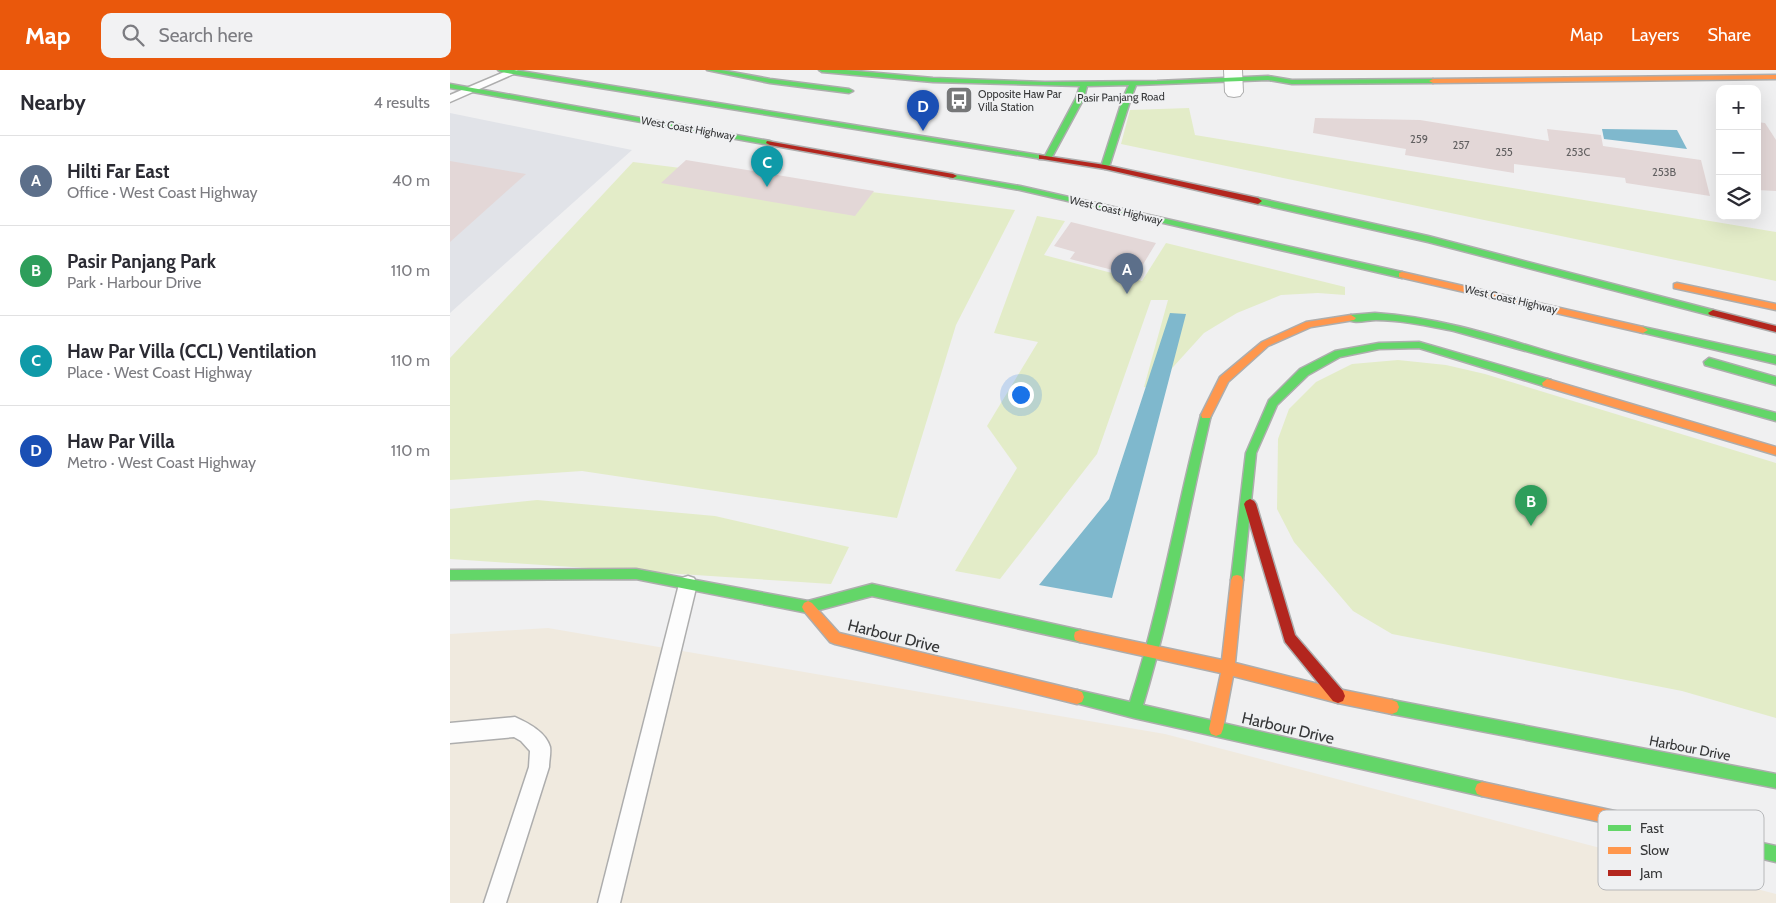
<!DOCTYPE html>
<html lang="en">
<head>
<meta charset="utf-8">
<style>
	body { margin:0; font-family:Cabin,sans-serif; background:#f2f2f3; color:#2b2b33 }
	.controls { position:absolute; right:15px; top:15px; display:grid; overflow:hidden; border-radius:10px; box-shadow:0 5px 20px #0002 }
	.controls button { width:45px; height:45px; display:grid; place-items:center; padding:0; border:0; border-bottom:1px solid #e1e1e2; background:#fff; color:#2b2b33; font:25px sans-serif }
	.you { position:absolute; left:570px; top:324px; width:18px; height:18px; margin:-12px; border:4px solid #fff; border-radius:50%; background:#1a73e8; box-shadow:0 0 0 8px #1a73e833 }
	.badge { display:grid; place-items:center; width:32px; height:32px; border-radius:50%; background:#ea580c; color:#fff; font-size:16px; font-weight:700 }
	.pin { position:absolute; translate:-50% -41px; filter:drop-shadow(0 1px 2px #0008) }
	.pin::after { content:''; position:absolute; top:26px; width:18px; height:15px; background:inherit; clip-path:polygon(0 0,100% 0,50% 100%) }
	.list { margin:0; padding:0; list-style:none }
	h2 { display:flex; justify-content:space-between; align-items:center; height:65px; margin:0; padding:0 20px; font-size:21px }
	h2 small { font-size:16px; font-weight:400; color:#7c7c81 }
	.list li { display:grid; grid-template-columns:32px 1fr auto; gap:15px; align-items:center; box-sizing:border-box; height:90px; padding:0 20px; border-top:1px solid #e1e1e2 }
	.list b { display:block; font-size:19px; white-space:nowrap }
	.list p { margin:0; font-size:16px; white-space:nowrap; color:#7c7c81 }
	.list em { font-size:16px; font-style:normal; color:#7c7c81 }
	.icon { flex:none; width:28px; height:28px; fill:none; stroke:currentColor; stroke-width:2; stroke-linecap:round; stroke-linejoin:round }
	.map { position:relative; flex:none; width:1326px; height:833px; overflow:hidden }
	header { display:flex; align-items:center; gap:30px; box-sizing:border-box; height:70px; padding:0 25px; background:#ea580c; color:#fff }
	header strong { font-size:24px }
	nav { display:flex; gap:28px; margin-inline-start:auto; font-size:18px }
	.search { width:350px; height:45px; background:#f2f2f3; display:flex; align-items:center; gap:12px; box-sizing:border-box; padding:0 18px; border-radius:10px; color:#7c7c81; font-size:19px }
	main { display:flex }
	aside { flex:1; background:#fff }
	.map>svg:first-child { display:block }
	.built { fill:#e1e3e8 }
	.industrial { fill:#f0eadf }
	.green { fill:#e3ecc8 }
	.water { fill:#7fb8cd }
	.building { fill:#e3d7d7 }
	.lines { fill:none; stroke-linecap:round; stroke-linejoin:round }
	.lane-casing { stroke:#adadad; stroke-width:3 }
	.street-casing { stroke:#adadad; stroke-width:2 }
	.fast-casing { stroke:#adadad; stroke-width:3 }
	.slow-casing { stroke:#adadad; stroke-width:3 }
	.jam-casing { stroke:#adadad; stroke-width:3 }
	.lane { fill:#fdfdfd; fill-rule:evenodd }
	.street { fill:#fdfdfd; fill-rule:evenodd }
	.fast { fill:#63d668; fill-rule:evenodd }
	.slow { fill:#ff974d; fill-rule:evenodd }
	.jam { fill:#b3261e; fill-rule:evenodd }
	.labels { text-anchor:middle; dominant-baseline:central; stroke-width:4; stroke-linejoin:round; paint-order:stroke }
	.far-poi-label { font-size:11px; fill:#353637; stroke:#eff0f2; text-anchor:start }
	.far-street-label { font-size:11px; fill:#353637; stroke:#eff0f2 }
	.number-label { font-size:11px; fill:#626061 }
	.street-label { font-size:14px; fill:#353637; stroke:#eff0f2 }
	.near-street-label { font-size:16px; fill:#353637; stroke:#eff0f2 }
	.key { fill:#eff0f2; stroke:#b7b8ba; stroke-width:1 }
	.key-label { font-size:14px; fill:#353637 }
</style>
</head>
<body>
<header>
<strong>Map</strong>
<div class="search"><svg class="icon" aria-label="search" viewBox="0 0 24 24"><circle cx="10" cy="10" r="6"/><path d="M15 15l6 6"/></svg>Search here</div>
<nav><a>Map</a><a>Layers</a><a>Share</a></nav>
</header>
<main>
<aside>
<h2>Nearby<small>4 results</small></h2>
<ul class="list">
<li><span class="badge" style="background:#5c6f8a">A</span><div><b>Hilti Far East</b><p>Office · West Coast Highway</p></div><em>40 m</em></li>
<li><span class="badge" style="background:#2e9e5b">B</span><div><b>Pasir Panjang Park</b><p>Park · Harbour Drive</p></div><em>110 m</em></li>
<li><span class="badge" style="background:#0f9aa8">C</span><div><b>Haw Par Villa (CCL) Ventilation</b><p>Place · West Coast Highway</p></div><em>110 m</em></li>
<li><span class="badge" style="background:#1a4fb4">D</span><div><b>Haw Par Villa</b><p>Metro · West Coast Highway</p></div><em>110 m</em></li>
</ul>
</aside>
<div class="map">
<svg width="1326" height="833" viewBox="0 0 1326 833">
	<rect width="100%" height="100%" fill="#f0f0f1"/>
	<path class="built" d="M 0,43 L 182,80 L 0,243 Z"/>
	<path class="industrial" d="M 98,558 L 715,664 L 1326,824 L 1326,833 L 0,833 L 0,564 Z"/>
	<g class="green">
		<path d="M 739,38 L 745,65 L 1326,162 L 1326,211 L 671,74 L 680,40 Z"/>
		<path d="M 183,92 L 565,140 L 506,255 L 447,448 L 132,401 L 0,410 L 0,288 Z"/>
		<path d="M 587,146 L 615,151 L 594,185 L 692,211 L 716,173 L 895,217 L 895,225 L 868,223 L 831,225 L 787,243 L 754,263 L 704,318 L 694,317 L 718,230 L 701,230 L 647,384 L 550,509 L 505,501 L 567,398 L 537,356 L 588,272 L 544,263 Z"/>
		<path d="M 948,290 L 996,295 L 1035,304 L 1326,393 L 1326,648 L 1232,621 L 942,564 L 903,541 L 844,472 L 827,439 L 828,369 L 839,339 L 866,312 L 902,294 Z"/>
		<path d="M 87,430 L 265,446 L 399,477 L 381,514 L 0,489 L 0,439 Z"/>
	</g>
	<g class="water">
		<path d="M 1152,59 L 1227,60 L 1237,79 L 1154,69 Z"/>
		<path d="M 720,243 L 736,244 L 662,528 L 589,515 L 659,429 Z"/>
	</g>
	<g class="building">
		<path d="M 865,48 L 970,50 L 1099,71 L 1097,59 L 1151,65 L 1153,76 L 1251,90 L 1260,126 L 1176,113 L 1175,108 L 1064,94 L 1064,103 L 955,85 L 956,79 L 863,63 Z"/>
		<path d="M 1307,52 L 1315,53 L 1326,70 L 1326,121 L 1307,120 Z"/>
		<path d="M 236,90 L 424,121 L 405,146 L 211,113 Z"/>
		<path d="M 0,91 L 76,104 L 0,172 Z"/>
		<path d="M 621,152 L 706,173 L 686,206 L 620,189 L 625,182 L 604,176 Z"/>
	</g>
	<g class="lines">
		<g class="lane-casing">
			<g id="lane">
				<path d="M 59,0 L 67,0 L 68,2 L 0,32 L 0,25 Z"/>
				<path d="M 238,506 L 244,508 L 247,514 L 170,833 L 148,833 L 229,514 L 232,508 Z"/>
				<path d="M 65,647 C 78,653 96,662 100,677 C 101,683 99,691 99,697 L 56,833 L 34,833 L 79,697 L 80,681 L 71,671 L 64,667 L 0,673 L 0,653 Z"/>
			</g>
		</g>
		<g class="street-casing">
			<path id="street" d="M 774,0 L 792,0 L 793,22 L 790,26 L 784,27 L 778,26 L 775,22 Z"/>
		</g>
		<g class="fast-casing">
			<g id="fast">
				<path d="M 48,0 L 64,0 L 595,86 L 626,28 L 630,16 L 483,12 L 372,2 L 369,0 L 395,0 L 483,8 L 595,12 L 707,11 L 818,6 L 842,10 L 983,9 L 987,11 L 983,13 L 842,14 L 818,10 L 686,15 L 681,28 L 659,97 L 655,99 L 651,97 L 673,28 L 679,15 L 637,16 L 634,28 L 602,87 L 592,89 L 51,2 Z"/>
				<path d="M 257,0 L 271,0 L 320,9 L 399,19 L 403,21 L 399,23 L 320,13 Z"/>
				<path d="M 0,14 L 320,71 L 324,73 L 320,75 L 0,18 Z"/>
				<path d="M 500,104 L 570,116 L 952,202 L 957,205 L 952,208 L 570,120 L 503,108 L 500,108 Z"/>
				<path d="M 808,128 L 978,166 L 1263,240 L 1268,243 L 1263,246 L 978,172 L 805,133 L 805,129 Z"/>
				<path d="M 925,243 C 988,247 1046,266 1106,284 C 1179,305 1252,324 1326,343 L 1326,351 L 1004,261 C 978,256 952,250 926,250 C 917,250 903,255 896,248 L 901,245 Z"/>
				<path d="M 1193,257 L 1326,286 L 1326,294 L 1190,262 L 1188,260 L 1190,258 Z"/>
				<path d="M 969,272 L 1101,310 L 1102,313 L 1097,317 L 969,278 L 929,279 L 890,287 L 858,305 L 827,335 L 806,383 L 793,510 L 791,514 L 787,515 L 783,514 L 781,510 L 796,383 L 819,330 L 850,299 L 885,281 L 929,273 Z"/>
				<path d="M 1259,288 L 1326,307 L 1326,315 L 1255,295 L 1254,292 Z"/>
				<path d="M 756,341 L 761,345 C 738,442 722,540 693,635 L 1032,712 L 1037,714 L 1039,719 L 1037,724 L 1032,726 L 684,648 L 622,632 L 620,627 L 622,622 L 627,620 L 680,632 C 710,539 726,441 751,345 Z"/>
				<path d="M 186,499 L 358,531 L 422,514 L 630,560 L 635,562 L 636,566 L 635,570 L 630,572 L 422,526 L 358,543 L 186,509 L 0,510 L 0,500 Z"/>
				<path d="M 942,630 L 1326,704 L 1326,718 L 942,644 L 937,642 L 935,637 L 937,632 Z"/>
				<path d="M 1206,750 L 1326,776 L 1326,792 L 1206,764 L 1201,762 L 1199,757 L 1201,752 Z"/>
			</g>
		</g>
		<g class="slow-casing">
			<g id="slow">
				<path d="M 1326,5 L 1326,9 L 983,13 L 979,11 L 983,9 Z"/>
				<path d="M 952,202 L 1193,257 L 1198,260 L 1193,263 L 949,207 L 949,203 Z"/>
				<path d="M 1227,213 L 1326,234 L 1326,240 L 1224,218 L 1224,214 Z"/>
				<path d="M 901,245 L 906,248 L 904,250 L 861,257 L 818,276 L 778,312 L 760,348 L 752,348 L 751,345 L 770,307 L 812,272 L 856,252 Z"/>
				<path d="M 1097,309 L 1326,377 L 1326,385 L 1093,316 L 1092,313 Z"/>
				<path d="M 787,505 L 791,506 L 793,510 L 785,593 L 888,619 L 942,630 L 947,632 L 949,637 L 947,642 L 942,644 L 888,633 L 783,606 L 773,659 L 771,664 L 766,666 L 761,664 L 759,659 L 771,603 L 630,572 L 625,570 L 624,566 L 625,562 L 630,560 L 772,590 L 781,510 L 783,506 Z"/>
				<path d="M 358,531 L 362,533 L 389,563 L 627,620 L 632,622 L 634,627 L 632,632 L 627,634 L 385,574 L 380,572 L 354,541 L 352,537 L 354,533 Z"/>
				<path d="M 1032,712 L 1206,750 L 1211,752 L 1213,757 L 1211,762 L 1206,764 L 1032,726 L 1027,724 L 1025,719 L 1027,714 Z"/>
			</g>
		</g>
		<g class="jam-casing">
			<g id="jam">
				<path d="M 317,71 L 503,104 L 507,106 L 503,108 L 320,75 L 316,73 Z"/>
				<path d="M 589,85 L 655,95 L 808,128 L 812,131 L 808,134 L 655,99 L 592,89 L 589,89 Z"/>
				<path d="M 1263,240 L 1326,256 L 1326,262 L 1260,245 L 1258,243 Z"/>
				<path d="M 800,429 L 804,431 L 806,434 L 845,565 L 893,621 L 895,626 L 893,631 L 888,633 L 883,631 L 835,572 L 794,434 L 796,431 Z"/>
			</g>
		</g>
		<use href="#lane" class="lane"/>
		<use href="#street" class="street"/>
		<use href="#fast" class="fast"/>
		<use href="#slow" class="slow"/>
		<use href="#jam" class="jam"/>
	</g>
	<defs>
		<g id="bus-square" transform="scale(1.4375)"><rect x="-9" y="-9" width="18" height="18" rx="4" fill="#767778" stroke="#eff0f2"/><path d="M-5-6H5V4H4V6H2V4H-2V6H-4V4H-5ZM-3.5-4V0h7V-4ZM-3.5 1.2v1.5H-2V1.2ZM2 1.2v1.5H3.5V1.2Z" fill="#fff"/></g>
	</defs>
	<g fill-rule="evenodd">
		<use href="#bus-square" x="509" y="30"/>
	</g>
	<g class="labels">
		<g class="far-poi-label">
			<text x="528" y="24">Opposite Haw Par<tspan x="528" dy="13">Villa Station</tspan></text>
		</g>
		<g class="far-street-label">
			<text transform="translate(671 27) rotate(-1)">Pasir Panjang Road</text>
			<text transform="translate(238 58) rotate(10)">West Coast Highway</text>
			<text transform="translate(666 140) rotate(13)">West Coast Highway</text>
			<text transform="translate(1061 229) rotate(13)">West Coast Highway</text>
		</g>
		<g class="number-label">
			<text x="969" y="69">259</text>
			<text x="1011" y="75">257</text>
			<text x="1054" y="82">255</text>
			<text x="1128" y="82">253C</text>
			<text x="1214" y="102">253B</text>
		</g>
		<g class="street-label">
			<text transform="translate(1240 678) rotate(11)">Harbour Drive</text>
		</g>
		<g class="near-street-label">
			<text transform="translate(444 566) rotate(14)">Harbour Drive</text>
			<text transform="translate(838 658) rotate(13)">Harbour Drive</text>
		</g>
	</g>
	<rect x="1148" y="740" width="166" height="80" rx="8" class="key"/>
	<rect x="1158" y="755" width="23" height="6" fill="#63d668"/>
	<rect x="1158" y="777" width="23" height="7" fill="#ff974d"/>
	<rect x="1158" y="800" width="23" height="6" fill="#b3261e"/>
	<g class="key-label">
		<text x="1190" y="763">Fast</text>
		<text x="1190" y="785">Slow</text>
		<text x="1190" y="808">Jam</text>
	</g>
</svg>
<div class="controls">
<button>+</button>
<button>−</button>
<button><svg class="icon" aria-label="layers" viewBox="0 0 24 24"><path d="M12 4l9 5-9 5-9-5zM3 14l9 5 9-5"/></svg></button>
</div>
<div class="you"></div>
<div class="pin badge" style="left:677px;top:224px;background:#5c6f8a">A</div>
<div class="pin badge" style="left:1081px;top:456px;background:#2e9e5b">B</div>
<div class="pin badge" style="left:317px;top:117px;background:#0f9aa8">C</div>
<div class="pin badge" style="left:473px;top:61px;background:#1a4fb4">D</div>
</div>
</main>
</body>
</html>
